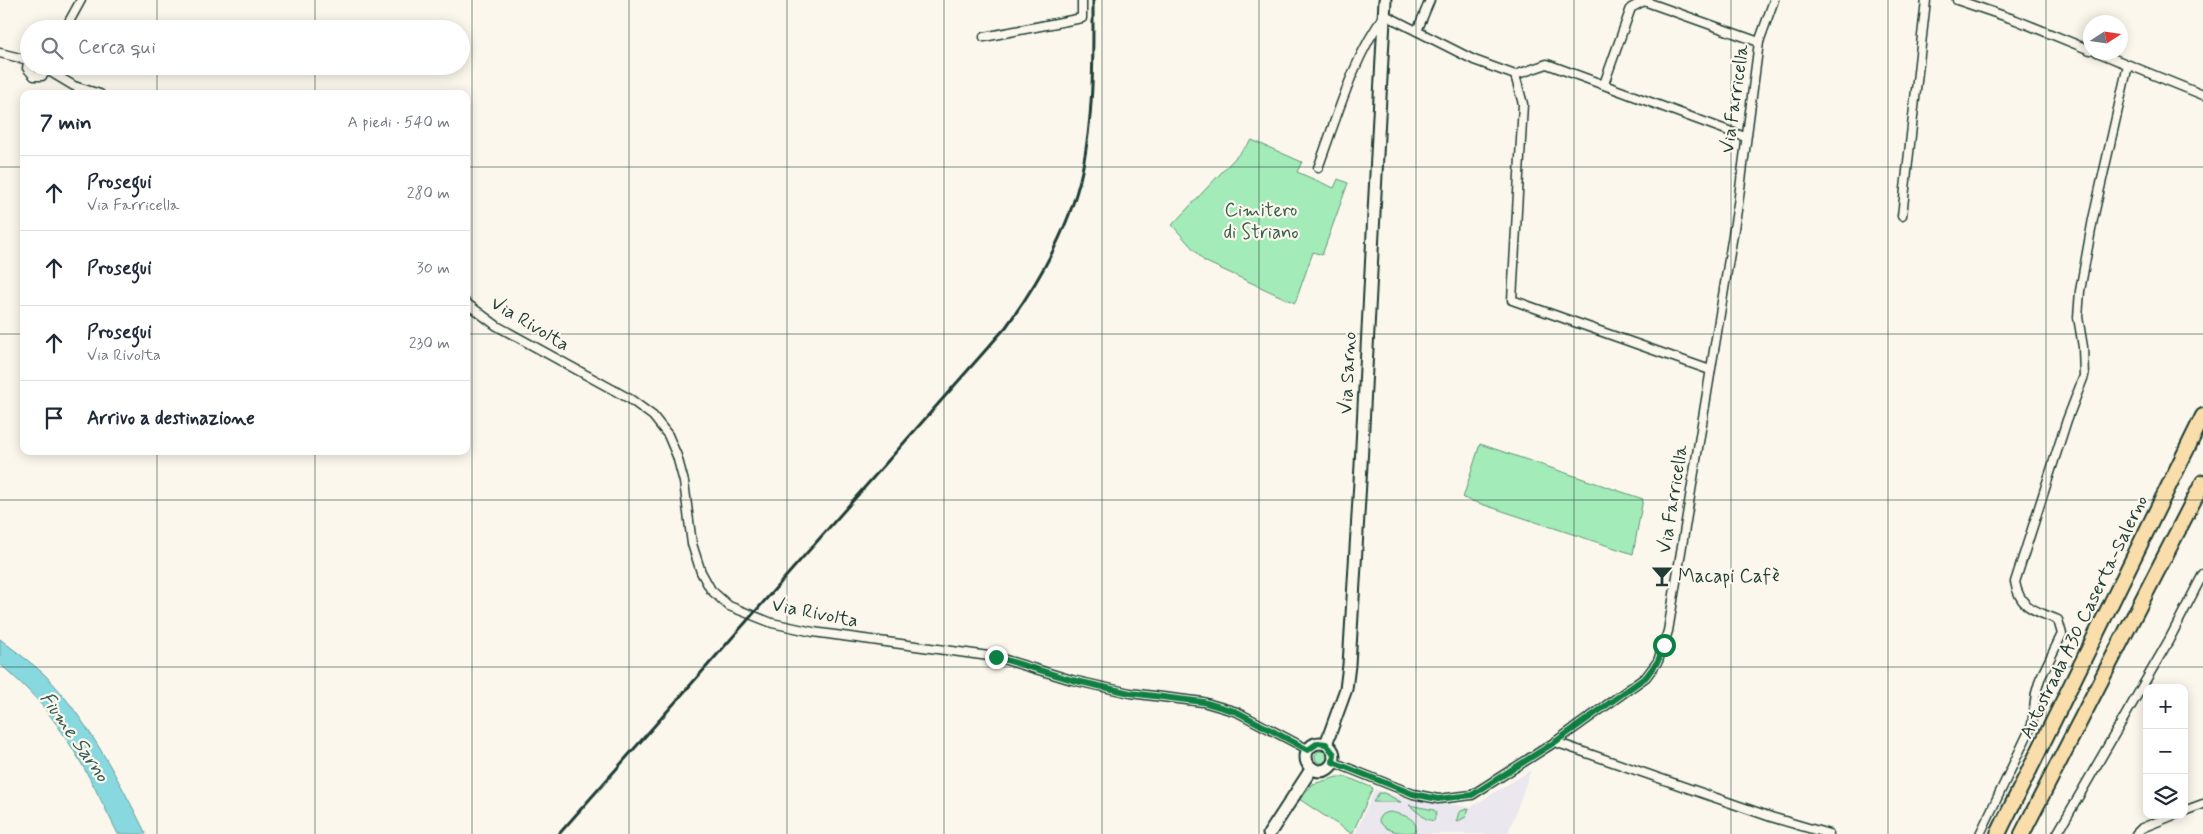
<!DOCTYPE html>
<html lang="it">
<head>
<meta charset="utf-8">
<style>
	body { margin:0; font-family:Mynerve,sans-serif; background:#f2f2f3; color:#1f2937 }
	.controls { position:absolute; right:15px; bottom:15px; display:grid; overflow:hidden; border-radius:10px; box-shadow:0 2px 12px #0003 }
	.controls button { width:45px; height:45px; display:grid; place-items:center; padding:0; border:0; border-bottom:1px solid #e0e1e3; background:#fff; color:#1f2937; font:25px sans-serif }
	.compass { position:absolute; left:2083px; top:15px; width:45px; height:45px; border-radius:50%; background:#fff; box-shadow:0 2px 12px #0003; rotate:78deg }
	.stop { position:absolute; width:15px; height:15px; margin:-11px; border:4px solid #0b8043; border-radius:50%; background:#fff }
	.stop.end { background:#0b8043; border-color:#fff; box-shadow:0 1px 5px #0008 }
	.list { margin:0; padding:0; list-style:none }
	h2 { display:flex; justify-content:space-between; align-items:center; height:65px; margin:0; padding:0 20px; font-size:21px }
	h2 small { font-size:16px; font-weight:400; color:#747a83 }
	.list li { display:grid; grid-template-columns:32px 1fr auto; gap:15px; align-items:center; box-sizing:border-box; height:75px; padding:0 20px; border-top:1px solid #e0e1e3 }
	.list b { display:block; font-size:19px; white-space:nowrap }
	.list p { margin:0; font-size:16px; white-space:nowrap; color:#747a83 }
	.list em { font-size:16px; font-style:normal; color:#747a83 }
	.icon { flex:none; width:28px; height:28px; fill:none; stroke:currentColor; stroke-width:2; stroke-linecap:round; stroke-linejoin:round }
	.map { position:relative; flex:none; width:2203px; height:834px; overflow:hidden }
	.search { position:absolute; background:#fff; box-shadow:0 2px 12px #0003; left:20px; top:20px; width:450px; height:55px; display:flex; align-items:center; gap:12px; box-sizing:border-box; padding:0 18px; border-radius:28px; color:#747a83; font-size:19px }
	.panel { position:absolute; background:#fff; box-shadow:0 2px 12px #0003; left:20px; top:90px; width:450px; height:365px; border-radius:10px }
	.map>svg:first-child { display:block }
	.built { fill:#ebe7ee }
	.green { fill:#a3ebb8; stroke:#619476 }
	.water { fill:#88d9df; stroke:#5e9b9b }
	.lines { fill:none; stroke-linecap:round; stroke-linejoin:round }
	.street-casing { stroke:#1f3d34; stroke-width:11 }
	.secondary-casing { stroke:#1f3d34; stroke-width:15 }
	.highway-casing { stroke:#1f3d34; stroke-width:18 }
	.street { stroke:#fbf7ec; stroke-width:8 }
	.secondary { stroke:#fbf7ec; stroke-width:11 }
	.highway { stroke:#f9deab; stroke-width:14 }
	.rail { stroke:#1f3d34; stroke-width:3 }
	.route { stroke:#0b8043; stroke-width:6 }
	.grid { fill:none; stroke:#1f3d34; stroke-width:1; stroke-opacity:0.55 }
	.labels { text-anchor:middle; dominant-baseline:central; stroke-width:4.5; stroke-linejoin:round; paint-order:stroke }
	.street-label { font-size:19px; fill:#1f3d34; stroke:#fbf7ec }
	.park-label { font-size:19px; fill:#39604e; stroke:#fbf7ec }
	.poi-label { font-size:19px; fill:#1f3d34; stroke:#fbf7ec; text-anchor:start }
	.water-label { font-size:20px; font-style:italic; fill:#345c56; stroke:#fbf7ec }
</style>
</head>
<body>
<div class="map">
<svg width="2203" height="834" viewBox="0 0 2203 834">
	<rect width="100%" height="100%" fill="#fbf7ec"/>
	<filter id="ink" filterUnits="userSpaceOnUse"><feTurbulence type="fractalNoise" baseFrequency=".02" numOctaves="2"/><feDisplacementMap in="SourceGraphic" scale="10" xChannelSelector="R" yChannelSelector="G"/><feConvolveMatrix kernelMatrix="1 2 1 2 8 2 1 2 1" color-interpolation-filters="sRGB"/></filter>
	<g filter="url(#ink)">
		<path class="built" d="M 1531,770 L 1508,834 L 1355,834 L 1375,789 L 1406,799 L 1471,807 Z"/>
		<g class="green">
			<path d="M 1252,140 L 1302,162 L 1297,172 L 1334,188 L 1338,179 L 1348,183 L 1322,255 L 1313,252 L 1295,303 L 1204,261 L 1172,225 Z"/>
			<path d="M 1480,444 L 1643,499 L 1633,554 L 1463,498 Z"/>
			<circle cx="1321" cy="757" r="6"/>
			<path d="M 1337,777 L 1347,777 L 1373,788 L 1352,834 L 1299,799 L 1313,784 Z"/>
			<path d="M 1379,793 L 1384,793 L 1401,802 L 1373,802 Z"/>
			<path d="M 1409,805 L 1434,810 L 1436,813 L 1434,821 L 1426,819 Z"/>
			<path d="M 1469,808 L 1466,817 L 1456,822 L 1459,812 Z"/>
			<path d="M 1390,812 C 1401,814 1420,818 1415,832 C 1403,834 1386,832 1379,821 C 1379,814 1384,813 1390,812 Z"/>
		</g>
		<path class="water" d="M 0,639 C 15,651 31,662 45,675 C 86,717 120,782 146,834 L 118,834 C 93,784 68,731 28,690 C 19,681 9,672 0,664 Z"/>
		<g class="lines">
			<g class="street-casing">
				<g id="street">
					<path d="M 1957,0 L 2016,20 L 2090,50"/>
					<path d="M 65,29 L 81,0"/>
					<path d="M 1417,31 L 1430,0"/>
					<path d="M 984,37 L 1082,18 L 1082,0"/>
					<path d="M 2097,52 L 2203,95"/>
					<path d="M 0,53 L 28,60"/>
					<path d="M 29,58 L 27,68 L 34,76 L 42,76 L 50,68"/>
					<path d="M 49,71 L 74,86 L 100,94"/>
					<path d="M 1515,75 L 1523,104 L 1512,300 L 1710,370"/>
					<path d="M 1604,84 L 1631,8 L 1644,1 L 1759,42"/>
					<path d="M 1318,168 C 1336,120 1354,55 1385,15 L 1474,60 L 1515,75 L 1547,64 L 1745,137"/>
					<path d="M 1902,216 L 1926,0"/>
					<path d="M 466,303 L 497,326 L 630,399 L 653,416 L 668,435 L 677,456 L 684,482 L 692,544 L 701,572 L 711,590 L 729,606 L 772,623 L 813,632 L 996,657 L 1072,680 L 1130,693 L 1203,702 L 1237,712 L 1309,750"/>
					<path d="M 1555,742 L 1771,817 L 1829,834"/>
					<path d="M 1333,762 L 1413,794 L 1438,799 L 1472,795 L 1555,742 L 1646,677 L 1658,661 L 1668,631 L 1738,204 L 1759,42 L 1774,0"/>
					<path d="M 2184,811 L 2203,804"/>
					<path d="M 1980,834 L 2032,725 L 2036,693 L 2040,679 L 2062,634 L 2058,620 C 2035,610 2020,609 2015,582 L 2067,420 L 2084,376 L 2083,347 L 2078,317 L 2080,291 L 2093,219 L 2128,65"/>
					<path d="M 2057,834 L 2169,640 L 2203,574"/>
					<path d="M 2136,834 L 2142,828 L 2174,815"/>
				</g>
			</g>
			<g class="secondary-casing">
				<g id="secondary">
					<circle cx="1320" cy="757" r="14"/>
					<path d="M 1326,744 L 1346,689 L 1349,665 L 1361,465 L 1385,0"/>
					<path d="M 1269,834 L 1312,768"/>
				</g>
			</g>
			<g class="highway-casing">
				<g id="highway">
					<path d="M 1998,834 L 2203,416"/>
					<path d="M 2022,834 L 2203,482"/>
				</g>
			</g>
			<use href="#street" class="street"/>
			<use href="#secondary" class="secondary"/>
			<use href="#highway" class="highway"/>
			<path class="rail" d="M 559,834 L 1006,327 C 1040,280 1070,228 1082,171 C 1094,115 1093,57 1093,0"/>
		</g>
	</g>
	<g class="lines" filter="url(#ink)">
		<path class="route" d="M 996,657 L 1072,680 L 1130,693 L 1203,702 L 1237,712 L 1308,750 L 1318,743 L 1326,744 L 1334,754 L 1333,762 L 1413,794 L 1438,799 L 1472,795 L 1555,742 L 1646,677 L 1658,661 L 1664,645"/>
	</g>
	<path class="grid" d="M 157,0 L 157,29M 315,0 L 315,29M 472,0 L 472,834M 629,0 L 629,834M 787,0 L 787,834M 944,0 L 944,834M 1102,0 L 1102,834M 1259,0 L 1259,834M 1416,0 L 1416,834M 1574,0 L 1574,834M 1731,0 L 1731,834M 1888,0 L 1888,834M 2046,0 L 2046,834M 157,66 L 157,94M 315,66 L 315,94M 0,167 L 24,167M 466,167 L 2203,167M 0,334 L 24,334M 466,334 L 2203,334M 157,451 L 157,834M 315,451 L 315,834M 0,500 L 2203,500M 0,667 L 2203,667"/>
	<defs>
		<g id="bar-bare" transform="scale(1.725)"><path d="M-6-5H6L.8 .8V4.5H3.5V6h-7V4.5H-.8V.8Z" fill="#1f3d34" stroke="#fbf7ec" stroke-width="2.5" paint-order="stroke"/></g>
	</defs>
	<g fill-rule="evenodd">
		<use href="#bar-bare" x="1662" y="576"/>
	</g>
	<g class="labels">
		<g class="street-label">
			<text transform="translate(1735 99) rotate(-82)">Via Farricella</text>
			<text transform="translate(530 324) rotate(31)">Via Rivolta</text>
			<text transform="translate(1348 373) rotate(-87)">Via Sarno</text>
			<text transform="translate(1673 499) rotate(-81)">Via Farricella</text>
			<text transform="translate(815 613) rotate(11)">Via Rivolta</text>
			<text transform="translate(2084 617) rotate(-64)">Autostrada A30 Caserta-Salerno</text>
		</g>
		<g class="park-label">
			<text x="1261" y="210">Cimitero<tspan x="1261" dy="22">di Striano</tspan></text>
		</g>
		<g class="poi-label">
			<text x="1678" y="576">Macapi Cafè</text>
		</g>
		<g class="water-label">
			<text transform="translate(74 737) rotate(55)">Fiume Sarno</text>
		</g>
	</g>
</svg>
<div class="controls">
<button>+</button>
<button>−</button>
<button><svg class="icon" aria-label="layers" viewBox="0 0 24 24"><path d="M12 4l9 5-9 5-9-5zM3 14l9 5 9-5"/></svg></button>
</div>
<svg class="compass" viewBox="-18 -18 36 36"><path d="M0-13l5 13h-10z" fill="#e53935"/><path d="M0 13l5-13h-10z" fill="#747a83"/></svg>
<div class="stop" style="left:1664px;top:645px"></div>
<div class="stop end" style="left:996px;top:657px"></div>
<div class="search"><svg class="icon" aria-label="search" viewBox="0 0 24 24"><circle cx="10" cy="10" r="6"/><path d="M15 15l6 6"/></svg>Cerca qui</div>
<section class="panel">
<h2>7 min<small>A piedi · 540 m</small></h2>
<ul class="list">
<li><svg class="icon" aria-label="ahead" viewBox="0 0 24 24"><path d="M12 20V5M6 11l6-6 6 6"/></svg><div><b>Prosegui</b><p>Via Farricella</p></div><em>280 m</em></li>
<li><svg class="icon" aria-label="ahead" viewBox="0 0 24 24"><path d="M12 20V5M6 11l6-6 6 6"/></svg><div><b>Prosegui</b></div><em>30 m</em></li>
<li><svg class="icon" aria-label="ahead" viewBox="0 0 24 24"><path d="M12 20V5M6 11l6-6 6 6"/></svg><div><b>Prosegui</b><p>Via Rivolta</p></div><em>230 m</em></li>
<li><svg class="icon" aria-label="arrive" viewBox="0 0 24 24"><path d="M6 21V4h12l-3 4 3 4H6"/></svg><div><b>Arrivo a destinazione</b></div></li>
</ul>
</section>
</div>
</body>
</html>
